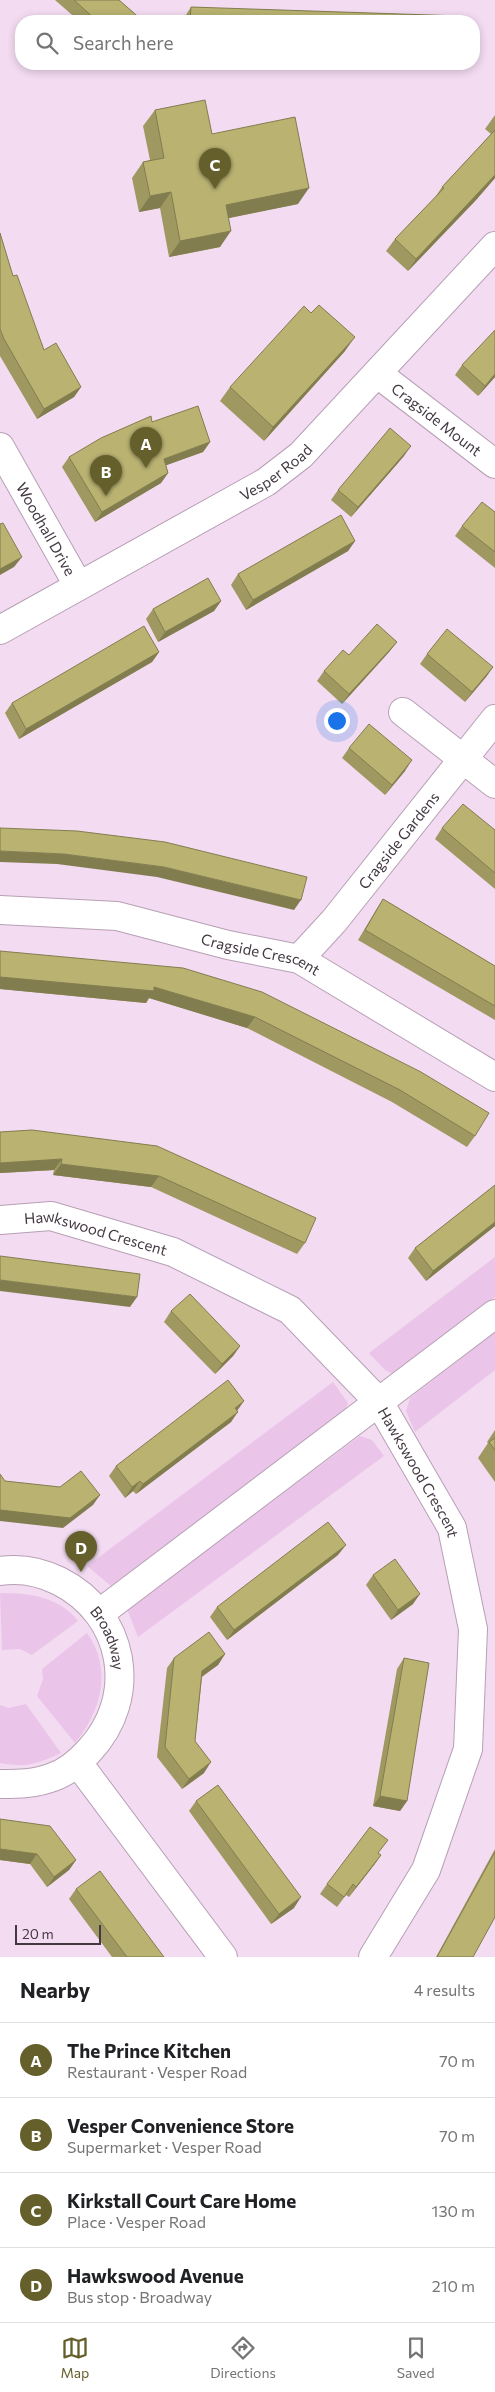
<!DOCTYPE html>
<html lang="en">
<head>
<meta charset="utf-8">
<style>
	body { margin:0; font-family:Commissioner,sans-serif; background:#f6f6f6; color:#202124 }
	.scale { position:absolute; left:15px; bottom:12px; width:86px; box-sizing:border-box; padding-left:5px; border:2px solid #433942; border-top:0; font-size:14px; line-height:18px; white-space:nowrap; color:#433942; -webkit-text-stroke:4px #f3dbf1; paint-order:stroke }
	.you { position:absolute; left:336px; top:720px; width:18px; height:18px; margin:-12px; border:4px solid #fff; border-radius:50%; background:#1a73e8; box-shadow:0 0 0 8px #1a73e833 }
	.badge { display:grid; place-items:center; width:32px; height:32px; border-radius:50%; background:#655f2b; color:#fff; font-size:16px; font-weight:700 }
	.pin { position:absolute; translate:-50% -41px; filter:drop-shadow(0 1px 2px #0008) }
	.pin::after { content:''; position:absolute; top:26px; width:18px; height:15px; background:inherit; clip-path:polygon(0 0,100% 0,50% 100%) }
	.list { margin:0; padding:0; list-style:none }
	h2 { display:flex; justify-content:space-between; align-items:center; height:65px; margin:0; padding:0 20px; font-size:21px }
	h2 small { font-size:16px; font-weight:400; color:#757577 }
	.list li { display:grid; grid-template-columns:32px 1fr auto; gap:15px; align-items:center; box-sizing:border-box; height:75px; padding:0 20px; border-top:1px solid #e0e0e0 }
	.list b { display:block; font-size:19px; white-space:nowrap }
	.list p { margin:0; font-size:16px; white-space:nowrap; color:#757577 }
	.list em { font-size:16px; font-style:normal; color:#757577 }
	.icon { flex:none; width:28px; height:28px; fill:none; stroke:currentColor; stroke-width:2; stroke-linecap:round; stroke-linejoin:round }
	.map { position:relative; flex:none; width:495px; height:1957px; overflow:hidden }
	.search { position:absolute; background:#fff; box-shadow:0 2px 8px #0003; left:15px; right:15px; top:15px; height:55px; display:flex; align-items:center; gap:12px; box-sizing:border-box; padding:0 18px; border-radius:20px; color:#757577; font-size:19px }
	.sheet { height:365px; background:#fff }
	nav { display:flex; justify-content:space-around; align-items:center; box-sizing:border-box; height:70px; border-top:1px solid #e0e0e0; background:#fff; font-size:14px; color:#757577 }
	nav a { display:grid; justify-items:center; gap:2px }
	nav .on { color:#655f2b }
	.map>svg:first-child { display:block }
	.green { fill:#ebc5e9 }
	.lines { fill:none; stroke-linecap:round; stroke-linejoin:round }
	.minor-casing { stroke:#b7a0b5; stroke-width:30 }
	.minor { stroke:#fff; stroke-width:28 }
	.wall { fill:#9f9961 }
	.shaded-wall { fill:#827d4f }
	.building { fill:#b9b271; stroke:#827d4f }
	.labels { text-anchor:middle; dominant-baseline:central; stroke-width:4.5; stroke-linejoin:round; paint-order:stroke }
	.street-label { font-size:15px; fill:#433942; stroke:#f3dbf1 }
</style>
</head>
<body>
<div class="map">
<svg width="495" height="1957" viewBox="0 0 495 1957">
	<rect width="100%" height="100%" fill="#f3dbf1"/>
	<g class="green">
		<path d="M 495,1257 L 495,1297 L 394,1375 L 385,1370 L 369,1353 Z"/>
		<path d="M 495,1332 L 495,1370 L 415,1432 L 406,1411 L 410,1398 Z"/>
		<path d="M 333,1382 L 348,1403 L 344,1414 L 111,1586 L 87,1566 Z"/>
		<path d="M 360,1436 L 372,1440 L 384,1456 L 138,1637 L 127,1609 Z"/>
		<path d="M 0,1593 C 28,1593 59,1596 78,1621 L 32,1655 L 20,1649 L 2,1650 Z"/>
		<path d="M 87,1633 C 113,1669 101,1712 75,1743 L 37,1696 L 43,1679 L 42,1669 Z"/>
		<path d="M 26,1704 L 61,1753 C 37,1764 27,1768 0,1763 L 0,1705 L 9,1708 Z"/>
	</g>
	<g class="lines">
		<g class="minor-casing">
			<g id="minor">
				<path id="s1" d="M 378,374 L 495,464"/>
				<path id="s2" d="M 0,447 L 78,585"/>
				<path id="s3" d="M 0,630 L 266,482 L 301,455 L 495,246"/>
				<path d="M 403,712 L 495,784"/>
				<path id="s4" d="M 0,910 L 117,916 L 228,945 L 299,959 L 495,1077"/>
				<path id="s5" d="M 299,959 L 334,921 L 495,719"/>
				<path id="s6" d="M 0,1220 L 51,1216 L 173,1252 L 290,1310 L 379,1402 L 452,1528 L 473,1629 L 468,1749 L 426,1870 L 373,1957"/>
				<path id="s7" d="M 0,1571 C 20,1568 41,1572 59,1581 C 125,1614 140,1697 89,1751 C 79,1762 67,1772 53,1777 C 35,1784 18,1784 0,1784"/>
				<path d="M 100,1613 L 495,1314"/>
				<path d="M 78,1763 L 223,1957"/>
			</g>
		</g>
		<use href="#minor" class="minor"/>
	</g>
	<g class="wall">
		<path d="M 55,0 L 119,0 L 143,21 L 79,21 Z"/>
		<path d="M 191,7 L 460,21 L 184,21 L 184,18 Z"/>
		<path d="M 155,110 L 212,134 L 298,204 L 228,218 L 220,247 L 169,257 L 160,208 L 139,212 L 132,178 L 143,162 L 150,160 L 143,126 Z"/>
		<path d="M 495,115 L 495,178 L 476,200 L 408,271 L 386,251 L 395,239 L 434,199 L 442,187 L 491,134 L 485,129 Z"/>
		<path d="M 0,233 L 13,276 L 44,350 L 81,387 L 74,397 L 37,419 L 0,356 Z"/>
		<path d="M 345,351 L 264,441 L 220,401 L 230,387 Z"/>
		<path d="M 462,365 L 495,377 L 478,396 L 455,375 Z"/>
		<path d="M 152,422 L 210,442 L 203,452 L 166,465 L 168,473 L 161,483 L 95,522 L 62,467 L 69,457 Z"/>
		<path d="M 404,456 L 351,517 L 331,500 L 338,490 Z"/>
		<path d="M 495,512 L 495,568 L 455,536 L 462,526 Z"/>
		<path d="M 355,541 L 348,551 L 246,610 L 231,585 L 238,574 Z"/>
		<path d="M 221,601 L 214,611 L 158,642 L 146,619 L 153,609 Z"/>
		<path d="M 397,642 L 389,652 L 342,704 L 317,681 L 324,671 L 349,655 Z"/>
		<path d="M 159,652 L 152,662 L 19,739 L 5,713 L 12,703 Z"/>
		<path d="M 427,654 L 493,667 L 486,677 L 465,702 L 420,664 Z"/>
		<path d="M 349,748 L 405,771 L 385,795 L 342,758 Z"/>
		<path d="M 442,828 L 495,830 L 495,889 L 435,839 Z"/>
		<path d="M 383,899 L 495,966 L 495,1020 L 358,940 L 376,910 Z"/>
		<path d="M 0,951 L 262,992 L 475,1136 L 467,1147 L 392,1102 L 247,1028 L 149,998 L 146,1003 L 0,989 Z"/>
		<path d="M 0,1132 L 157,1146 L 305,1243 L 297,1254 L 151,1187 L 53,1175 L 54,1170 L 0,1173 Z"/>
		<path d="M 495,1185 L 495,1226 L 426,1281 L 408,1258 L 415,1248 Z"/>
		<path d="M 171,1311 L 240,1346 L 233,1356 L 215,1374 L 164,1322 Z"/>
		<path d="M 237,1410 L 231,1422 L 136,1494 L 133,1491 L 125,1498 L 109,1476 L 116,1466 Z"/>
		<path d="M 495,1430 L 495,1482 L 478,1458 L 488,1443 L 487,1442 Z"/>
		<path d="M 338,1555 L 227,1640 L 210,1617 L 217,1607 Z"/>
		<path d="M 373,1575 L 413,1604 L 391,1620 L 366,1585 Z"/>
		<path d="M 225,1654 L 218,1665 L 202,1677 L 195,1741 L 204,1773 L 182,1789 L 157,1757 L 167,1668 L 174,1658 Z"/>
		<path d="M 404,1658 L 407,1801 L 400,1811 L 373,1806 L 397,1669 Z"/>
		<path d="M 196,1801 L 294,1908 L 271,1924 L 189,1811 Z"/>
		<path d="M 0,1819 L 76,1860 L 69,1870 L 47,1887 L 30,1864 L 0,1860 Z"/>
		<path d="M 495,1849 L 495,1917 L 473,1957 L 436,1957 Z"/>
		<path d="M 378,1853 L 381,1855 L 374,1865 L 349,1897 L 346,1895 L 337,1907 L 320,1894 L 327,1884 Z"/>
		<path d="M 76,1889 L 164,1957 L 112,1957 L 69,1899 Z"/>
	</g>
	<g class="shaded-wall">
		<path d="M 495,175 L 495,178 L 476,200 L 408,271 L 416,259 Z"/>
		<path d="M 309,188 L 298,204 L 215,221 L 226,205 Z"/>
		<path d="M 171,192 L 160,208 L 139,212 L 150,196 Z"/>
		<path d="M 231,231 L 220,247 L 169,257 L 180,241 Z"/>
		<path d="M 355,337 L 345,351 L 264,441 L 273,427 Z"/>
		<path d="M 495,374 L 495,377 L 478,396 L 485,386 Z"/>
		<path d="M 81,387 L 74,397 L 37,419 L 44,409 Z"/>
		<path d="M 210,442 L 203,452 L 156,469 L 164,459 Z"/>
		<path d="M 411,446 L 404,456 L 351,517 L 358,507 Z"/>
		<path d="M 168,473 L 161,483 L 95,522 L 102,512 Z"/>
		<path d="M 355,541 L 348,551 L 246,610 L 253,600 Z"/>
		<path d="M 22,557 L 14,567 L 0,575 L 0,569 Z"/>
		<path d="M 221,601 L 214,611 L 158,642 L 165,632 Z"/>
		<path d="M 397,642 L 389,652 L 342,704 L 349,694 Z"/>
		<path d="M 159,652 L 152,662 L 19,739 L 26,729 Z"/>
		<path d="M 493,667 L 486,677 L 465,702 L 472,692 Z"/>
		<path d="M 412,760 L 405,771 L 385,795 L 392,785 Z"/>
		<path d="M 0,851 L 64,854 L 164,867 L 301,900 L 294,910 L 157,877 L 57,864 L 0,862 Z"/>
		<path d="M 0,977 L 154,987 L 255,1017 L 247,1028 L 149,998 L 146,1003 L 0,989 Z"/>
		<path d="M 62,1159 L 54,1170 L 0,1173 L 0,1163 Z"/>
		<path d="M 61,1164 L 159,1176 L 151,1187 L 53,1175 Z"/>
		<path d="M 495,1222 L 495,1226 L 426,1281 L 433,1271 Z"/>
		<path d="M 0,1280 L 137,1297 L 130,1307 L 0,1291 Z"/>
		<path d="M 240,1346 L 233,1356 L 215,1374 L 222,1364 Z"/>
		<path d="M 244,1401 L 237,1411 L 235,1408 Z"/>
		<path d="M 238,1412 L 231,1422 L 136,1494 L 143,1484 Z"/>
		<path d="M 140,1481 L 133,1491 L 125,1498 L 132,1487 Z"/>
		<path d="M 100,1495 L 93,1505 L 63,1528 L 0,1521 L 0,1510 Z"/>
		<path d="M 346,1545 L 338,1555 L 227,1640 L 234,1630 Z"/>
		<path d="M 420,1594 L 413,1604 L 391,1620 L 398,1610 Z"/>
		<path d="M 225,1654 L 218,1665 L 195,1681 L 202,1671 Z"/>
		<path d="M 211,1762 L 204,1773 L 182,1789 L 189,1779 Z"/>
		<path d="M 380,1796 L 407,1801 L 400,1811 L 373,1806 Z"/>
		<path d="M 0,1849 L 37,1854 L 30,1864 L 0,1860 Z"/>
		<path d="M 381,1855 L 374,1865 L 349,1897 L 356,1887 Z"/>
		<path d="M 76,1860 L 69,1870 L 47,1887 L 54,1877 Z"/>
		<path d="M 301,1897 L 294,1908 L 271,1924 L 279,1914 Z"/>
	</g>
	<g class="building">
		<path d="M 74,0 L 119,0 L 143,21 L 97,21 Z"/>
		<path d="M 191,7 L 460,16 L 460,21 L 190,21 Z"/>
		<path d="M 205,100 L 212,134 L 295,117 L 309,188 L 226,205 L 231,231 L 180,241 L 171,192 L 150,196 L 143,162 L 164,158 L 155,110 Z"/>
		<path d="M 495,130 L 495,175 L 416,259 L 395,239 L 444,188 L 442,187 Z"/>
		<path d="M 0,233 L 13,276 L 17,275 L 44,350 L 56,343 L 81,387 L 44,409 L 4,339 L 0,329 Z"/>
		<path d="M 319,305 L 355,337 L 273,427 L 230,387 L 304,306 L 311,313 Z"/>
		<path d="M 495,330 L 495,374 L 485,386 L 462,365 Z"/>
		<path d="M 198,406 L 210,442 L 164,459 L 168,473 L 102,512 L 69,457 L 101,438 L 151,416 L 152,422 Z"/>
		<path d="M 390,428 L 411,446 L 358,507 L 338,490 Z"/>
		<path d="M 482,502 L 495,512 L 495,552 L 462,526 Z"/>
		<path d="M 341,515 L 355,541 L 253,600 L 238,574 Z"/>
		<path d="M 3,523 L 22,557 L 0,569 L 0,524 Z"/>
		<path d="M 208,578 L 221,601 L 165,632 L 153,609 Z"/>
		<path d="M 377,624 L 397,642 L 349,694 L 324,671 L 343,650 L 349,655 Z"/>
		<path d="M 144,626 L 159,652 L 26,729 L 12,703 Z"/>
		<path d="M 447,629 L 493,667 L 472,692 L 427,654 Z"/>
		<path d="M 369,724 L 412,760 L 392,785 L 349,748 Z"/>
		<path d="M 463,804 L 495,830 L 495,873 L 442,828 Z"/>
		<path d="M 0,828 L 77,831 L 165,842 L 307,877 L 301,900 L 164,867 L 64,854 L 0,851 Z"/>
		<path d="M 383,899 L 495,966 L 495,1006 L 365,930 Z"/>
		<path d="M 0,951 L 183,968 L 262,992 L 421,1072 L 489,1113 L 475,1136 L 400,1090 L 255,1017 L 154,987 L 154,991 L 0,977 Z"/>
		<path d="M 32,1130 L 157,1146 L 316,1218 L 305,1243 L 159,1176 L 61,1164 L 62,1159 L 0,1163 L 0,1132 Z"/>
		<path d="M 495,1185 L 495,1222 L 433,1271 L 415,1248 Z"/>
		<path d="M 0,1256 L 140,1274 L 137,1297 L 0,1280 Z"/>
		<path d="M 190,1294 L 240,1346 L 222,1364 L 171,1311 Z"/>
		<path d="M 228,1380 L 244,1401 L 235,1408 L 238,1412 L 143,1484 L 140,1481 L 132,1487 L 116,1466 Z"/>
		<path d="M 495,1438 L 495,1450 L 489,1442 Z"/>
		<path d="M 81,1471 L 100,1495 L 70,1518 L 0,1510 L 0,1474 L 5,1481 L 60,1487 Z"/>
		<path d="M 328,1522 L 346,1545 L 234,1630 L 217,1607 Z"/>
		<path d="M 395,1559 L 420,1594 L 398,1610 L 373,1575 Z"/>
		<path d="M 209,1632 L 225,1654 L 202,1671 L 195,1741 L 211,1762 L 189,1779 L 165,1747 L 174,1658 Z"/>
		<path d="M 404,1658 L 429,1663 L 407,1801 L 380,1796 Z"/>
		<path d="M 218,1785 L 301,1897 L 279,1914 L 196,1801 Z"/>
		<path d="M 0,1819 L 50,1826 L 76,1860 L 54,1877 L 37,1854 L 0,1849 Z"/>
		<path d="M 370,1827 L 388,1840 L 378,1853 L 381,1855 L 356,1887 L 353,1884 L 344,1897 L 327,1884 Z"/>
		<path d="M 495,1852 L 495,1917 L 473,1957 L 437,1957 Z"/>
		<path d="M 100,1871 L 164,1957 L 127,1957 L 76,1889 Z"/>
	</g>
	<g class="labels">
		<g class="street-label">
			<text stroke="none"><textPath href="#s1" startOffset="74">Cragside Mount</textPath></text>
			<text stroke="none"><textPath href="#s3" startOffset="318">Vesper Road</textPath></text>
			<text stroke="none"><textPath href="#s2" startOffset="94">Woodhall Drive</textPath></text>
			<text stroke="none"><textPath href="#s5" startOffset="155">Cragside Gardens</textPath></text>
			<text stroke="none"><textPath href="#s4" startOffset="266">Cragside Crescent</textPath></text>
			<text stroke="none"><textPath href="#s6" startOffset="98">Hawkswood Crescent</textPath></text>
			<text stroke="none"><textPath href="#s6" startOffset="518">Hawkswood Crescent</textPath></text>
			<text stroke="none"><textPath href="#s7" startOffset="139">Broadway</textPath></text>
		</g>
	</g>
</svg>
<div class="scale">20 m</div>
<div class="you"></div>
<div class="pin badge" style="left:146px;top:468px">A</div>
<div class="pin badge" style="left:106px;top:496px">B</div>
<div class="pin badge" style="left:215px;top:189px">C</div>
<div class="pin badge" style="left:81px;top:1572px">D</div>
<div class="search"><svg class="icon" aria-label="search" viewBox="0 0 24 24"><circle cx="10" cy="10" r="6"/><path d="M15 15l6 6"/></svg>Search here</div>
</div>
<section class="sheet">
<h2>Nearby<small>4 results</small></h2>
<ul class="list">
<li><span class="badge">A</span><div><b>The Prince Kitchen</b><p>Restaurant · Vesper Road</p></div><em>70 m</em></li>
<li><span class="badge">B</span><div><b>Vesper Convenience Store</b><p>Supermarket · Vesper Road</p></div><em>70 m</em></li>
<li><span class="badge">C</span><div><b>Kirkstall Court Care Home</b><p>Place · Vesper Road</p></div><em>130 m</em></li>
<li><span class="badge">D</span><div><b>Hawkswood Avenue</b><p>Bus stop · Broadway</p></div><em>210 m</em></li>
</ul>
</section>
<nav>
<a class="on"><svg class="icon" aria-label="map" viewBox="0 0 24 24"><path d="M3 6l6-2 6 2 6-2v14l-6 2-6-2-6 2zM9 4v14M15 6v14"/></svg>Map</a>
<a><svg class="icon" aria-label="directions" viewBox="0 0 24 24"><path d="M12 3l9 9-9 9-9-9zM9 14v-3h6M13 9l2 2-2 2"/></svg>Directions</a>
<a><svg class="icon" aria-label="saved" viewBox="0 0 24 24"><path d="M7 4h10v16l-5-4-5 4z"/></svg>Saved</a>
</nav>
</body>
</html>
